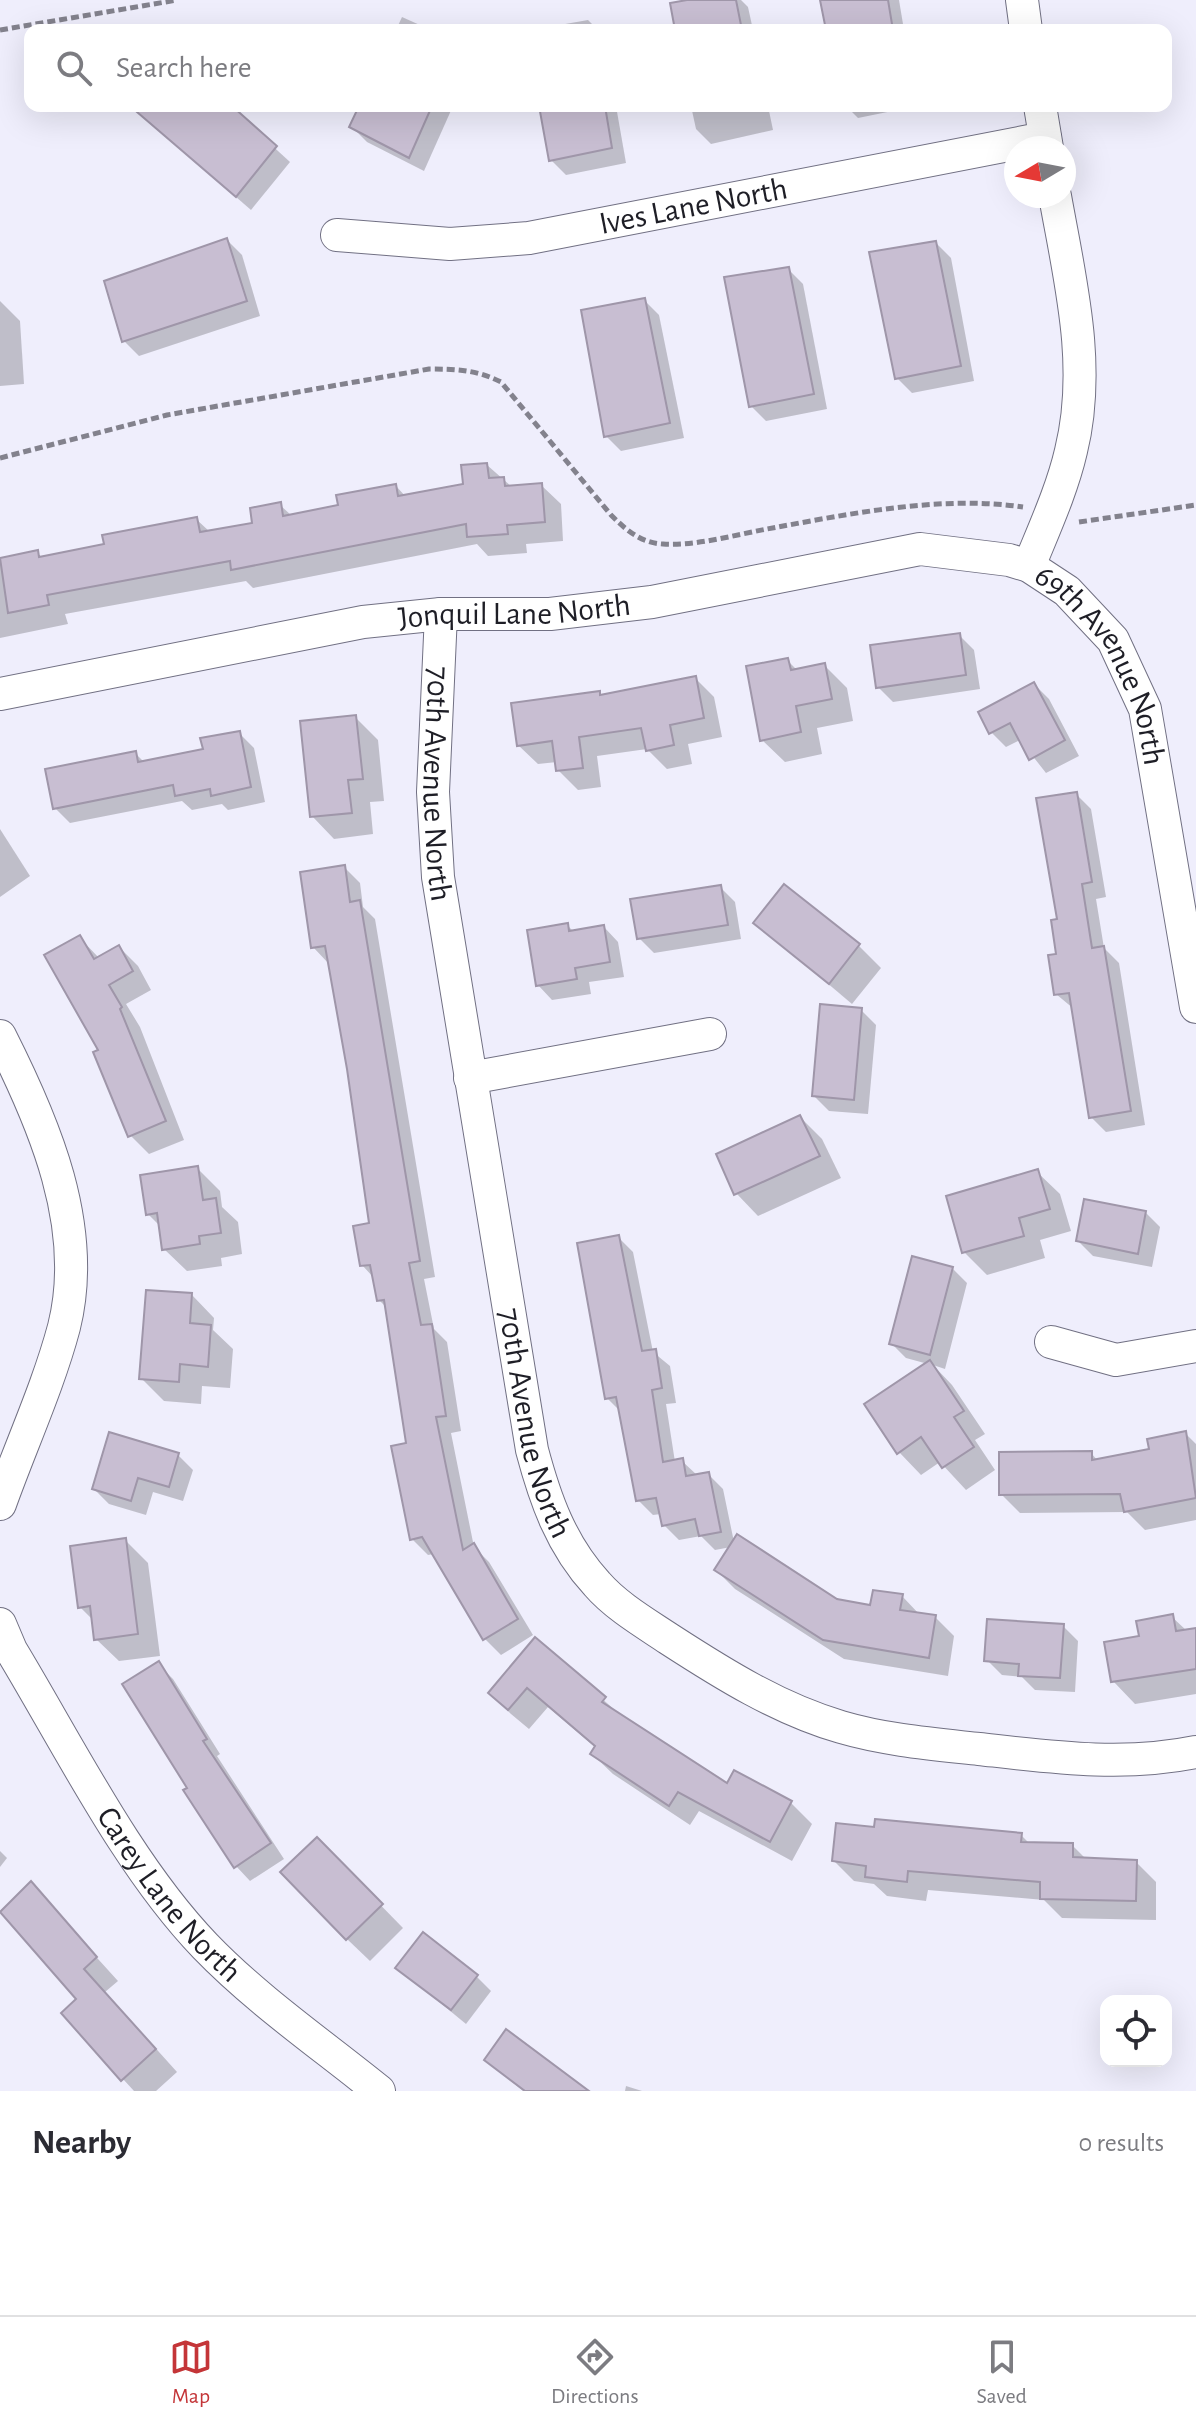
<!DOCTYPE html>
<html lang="en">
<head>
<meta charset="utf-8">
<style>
	body { margin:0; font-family:"Alegreya Sans",sans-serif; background:#f7f7f7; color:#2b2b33 }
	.controls { position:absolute; right:24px; bottom:24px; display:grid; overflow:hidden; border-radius:16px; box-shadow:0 8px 32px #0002 }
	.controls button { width:72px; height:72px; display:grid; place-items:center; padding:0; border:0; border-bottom:2px solid #e1e1e2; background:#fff; color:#2b2b33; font:40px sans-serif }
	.compass { position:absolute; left:1004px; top:136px; width:72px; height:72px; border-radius:50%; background:#fff; box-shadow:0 8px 32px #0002; rotate:260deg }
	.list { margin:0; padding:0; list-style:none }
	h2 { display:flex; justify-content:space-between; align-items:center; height:104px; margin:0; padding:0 32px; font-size:34px }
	h2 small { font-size:26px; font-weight:400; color:#7c7c81 }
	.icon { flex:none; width:44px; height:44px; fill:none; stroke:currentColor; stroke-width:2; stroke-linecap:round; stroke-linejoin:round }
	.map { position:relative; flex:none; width:1196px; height:2091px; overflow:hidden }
	.search { position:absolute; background:#fff; box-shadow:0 8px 32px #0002; left:24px; right:24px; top:24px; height:88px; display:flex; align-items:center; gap:20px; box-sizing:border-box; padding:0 28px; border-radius:16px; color:#7c7c81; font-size:30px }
	.sheet { height:224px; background:#fff }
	nav { display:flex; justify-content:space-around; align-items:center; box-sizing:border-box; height:112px; border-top:2px solid #e1e1e2; background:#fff; font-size:22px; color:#7c7c81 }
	nav a { display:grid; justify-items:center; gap:4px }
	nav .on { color:#c43538 }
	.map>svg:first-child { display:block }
	.shadow { fill:#0003 }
	.building { fill:#c8bed2; stroke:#9f96a9; stroke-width:2 }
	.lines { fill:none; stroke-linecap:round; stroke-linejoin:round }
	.minor-casing { stroke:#717083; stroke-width:34 }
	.path { stroke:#83828d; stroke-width:5; stroke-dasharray:8 4; stroke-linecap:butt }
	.minor { stroke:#fff; stroke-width:32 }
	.labels { text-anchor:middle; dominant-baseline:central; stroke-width:8; stroke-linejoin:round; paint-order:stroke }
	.street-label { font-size:32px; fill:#1e1e26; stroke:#fdfdfd }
</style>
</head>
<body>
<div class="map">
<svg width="1196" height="2091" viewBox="0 0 1196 2091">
	<rect width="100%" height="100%" fill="#efeefc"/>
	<g class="shadow">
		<path d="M 696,0 L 741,0 L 748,7 L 753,30 L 677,30 Z"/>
		<path d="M 822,0 L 899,0 L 904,30 L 828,30 Z"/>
		<path d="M 402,17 L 431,30 L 396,30 Z"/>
		<path d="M 588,20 L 598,30 L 531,30 Z"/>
		<path d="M 141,106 L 229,106 L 290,162 L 251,210 L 152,124 Z"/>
		<path d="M 361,106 L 453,106 L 424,171 L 367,142 L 352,127 Z"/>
		<path d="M 541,106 L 616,106 L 626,163 L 566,175 L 551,160 Z"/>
		<path d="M 691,106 L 768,106 L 773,130 L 711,144 L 696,129 Z"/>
		<path d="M 846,106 L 917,106 L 858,118 Z"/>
		<path d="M 227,240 L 242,255 L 260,316 L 139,356 L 124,341 Z"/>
		<path d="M 936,243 L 951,258 L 974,381 L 912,393 L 897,378 Z"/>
		<path d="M 788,269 L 803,284 L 827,409 L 766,421 L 751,406 Z"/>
		<path d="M 644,300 L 659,315 L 684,438 L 621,451 L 606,436 Z"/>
		<path d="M 0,301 L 20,321 L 24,384 L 0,386 Z"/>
		<path d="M 487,465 L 512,487 L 541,485 L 561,504 L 563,541 L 526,544 L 527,553 L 488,556 L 477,544 L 253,588 L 246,581 L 65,614 L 68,624 L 0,638 L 0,560 L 37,553 L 43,558 L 106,546 L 196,519 L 210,532 L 254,524 L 280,505 L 292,516 L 340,507 L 396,486 L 406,497 L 465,486 Z"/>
		<path d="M 959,635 L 974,650 L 980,689 L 893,702 L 878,687 Z"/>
		<path d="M 787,660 L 798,671 L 825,666 L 847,688 L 853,721 L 817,728 L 822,754 L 785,762 L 762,740 Z"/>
		<path d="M 695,678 L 714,697 L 722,737 L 688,744 L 692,764 L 667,769 L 647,749 L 597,756 L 601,787 L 578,790 L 558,770 L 557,762 L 538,764 L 518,745 L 599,693 L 603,697 Z"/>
		<path d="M 1034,684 L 1049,699 L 1079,756 L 1046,773 L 1020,740 L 1006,747 L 991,732 Z"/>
		<path d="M 355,717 L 378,740 L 384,801 L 370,802 L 373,834 L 334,839 L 312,816 Z"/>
		<path d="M 239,733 L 254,748 L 265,802 L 228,810 L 222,804 L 192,810 L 182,801 L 70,823 L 55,808 L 135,753 L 144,762 L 205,750 Z"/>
		<path d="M 1076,794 L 1091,809 L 1106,897 L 1096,899 L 1104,948 L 1119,963 L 1145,1125 L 1106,1132 L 1091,1117 L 1074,1009 L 1056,994 Z"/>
		<path d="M 0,829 L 30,876 L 0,897 Z"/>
		<path d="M 344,867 L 360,883 L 363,907 L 375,919 L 435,1277 L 424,1279 L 434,1329 L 447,1342 L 461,1431 L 451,1433 L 474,1547 L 489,1562 L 533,1635 L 501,1655 L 485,1639 L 434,1554 L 428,1555 L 412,1539 L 408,1444 L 388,1309 L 379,1300 L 374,1278 L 362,1265 L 372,1224 L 349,1069 L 330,965 L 313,947 Z"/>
		<path d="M 720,887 L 735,902 L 741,939 L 654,953 L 639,938 Z"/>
		<path d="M 756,923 L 858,945 L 881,968 L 852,1004 Z"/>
		<path d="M 567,925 L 574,932 L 604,927 L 618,942 L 624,977 L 589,982 L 591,994 L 552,1000 L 538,985 Z"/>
		<path d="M 80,938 L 99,958 L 119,947 L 138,966 L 151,990 L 126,1004 L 140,1027 L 184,1140 L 149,1154 L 130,1135 L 101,1051 Z"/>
		<path d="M 861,1010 L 876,1025 L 868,1114 L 829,1111 L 814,1096 Z"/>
		<path d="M 800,1117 L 822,1139 L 841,1178 L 758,1216 L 736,1193 Z"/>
		<path d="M 197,1168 L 220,1191 L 222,1207 L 238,1222 L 242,1254 L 221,1258 L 222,1266 L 187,1271 L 164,1249 L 161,1227 L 148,1214 Z"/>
		<path d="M 1037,1172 L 1060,1194 L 1071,1231 L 1040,1240 L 1045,1258 L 987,1275 L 964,1252 Z"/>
		<path d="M 1145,1212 L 1160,1227 L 1152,1267 L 1093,1256 L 1078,1241 Z"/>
		<path d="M 618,1237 L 633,1252 L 653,1352 L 670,1366 L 676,1403 L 666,1404 L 675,1462 L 682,1461 L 698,1476 L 708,1474 L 723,1489 L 734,1542 L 836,1601 L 872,1607 L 902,1596 L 920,1615 L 935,1617 L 954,1636 L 948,1676 L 844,1659 L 735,1589 L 716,1570 L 731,1547 L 715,1550 L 701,1536 L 679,1540 L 664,1525 L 661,1514 L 653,1515 L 638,1500 L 621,1412 L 607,1398 Z"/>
		<path d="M 952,1268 L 967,1283 L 945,1369 L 933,1365 L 952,1385 L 985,1434 L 975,1440 L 995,1470 L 966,1490 L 940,1462 L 921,1475 L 899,1452 L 928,1364 L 906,1358 L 891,1343 Z"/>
		<path d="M 192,1295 L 214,1318 L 213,1330 L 233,1349 L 230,1388 L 202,1386 L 201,1404 L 164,1401 L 141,1378 Z"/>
		<path d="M 1186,1434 L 1196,1444 L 1196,1520 L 1145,1530 L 1127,1512 L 1020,1513 L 1001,1494 L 1091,1453 L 1098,1461 L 1151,1450 Z"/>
		<path d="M 178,1455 L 193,1470 L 183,1501 L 153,1492 L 146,1515 L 109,1504 L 94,1489 Z"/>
		<path d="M 126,1541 L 148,1563 L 160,1656 L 119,1661 L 96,1639 L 94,1621 L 80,1607 Z"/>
		<path d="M 1172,1617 L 1187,1631 L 1196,1630 L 1196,1694 L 1135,1704 L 1113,1681 L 1141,1638 Z"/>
		<path d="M 1063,1626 L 1078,1641 L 1075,1692 L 1035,1690 L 1022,1677 L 1002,1675 L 987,1660 Z"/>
		<path d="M 535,1640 L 624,1718 L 728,1786 L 735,1773 L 791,1803 L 812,1824 L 792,1861 L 699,1811 L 690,1825 L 613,1774 L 592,1754 L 596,1748 L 548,1707 L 529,1729 L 511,1714 L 490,1693 Z"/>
		<path d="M 158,1664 L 173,1679 L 220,1754 L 217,1756 L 284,1859 L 250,1881 L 236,1866 L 189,1789 Z"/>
		<path d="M 876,1830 L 1021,1835 L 1030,1844 L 1072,1845 L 1087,1860 L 1136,1862 L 1156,1882 L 1156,1920 L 1062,1918 L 1044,1900 L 928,1890 L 926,1901 L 887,1896 L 874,1884 L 854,1881 L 834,1861 Z"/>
		<path d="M 317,1840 L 403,1928 L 370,1961 L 347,1939 Z"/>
		<path d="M 0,1851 L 7,1858 L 0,1867 Z"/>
		<path d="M 30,1884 L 118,1981 L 105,1992 L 177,2072 L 156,2091 L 134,2091 L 123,2079 L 79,1999 L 1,1910 Z"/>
		<path d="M 398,1968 L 476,1976 L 491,1991 L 466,2024 Z"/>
		<path d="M 486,2060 L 584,2091 L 523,2091 Z"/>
		<path d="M 626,2086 L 642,2091 L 625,2091 Z"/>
	</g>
	<g class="building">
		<path d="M 687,0 L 736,0 L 742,30 L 675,30 L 670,3 Z"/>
		<path d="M 820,0 L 888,0 L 893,30 L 826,30 Z"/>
		<path d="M 130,106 L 232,106 L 277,146 L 236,197 Z"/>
		<path d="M 359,106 L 432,106 L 409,158 L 349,127 Z"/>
		<path d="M 539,106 L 605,106 L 612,148 L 549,161 Z"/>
		<path d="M 227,238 L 247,301 L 122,342 L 104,281 Z"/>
		<path d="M 936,241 L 961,366 L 895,379 L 869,252 Z"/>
		<path d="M 789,267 L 814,394 L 749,407 L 724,277 Z"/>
		<path d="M 645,298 L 670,423 L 604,437 L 581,310 Z"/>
		<path d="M 487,463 L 489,478 L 504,477 L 505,486 L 542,483 L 545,522 L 507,525 L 508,534 L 467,537 L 466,524 L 231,570 L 230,561 L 47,595 L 49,605 L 8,613 L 0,558 L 38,550 L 39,557 L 104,544 L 102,535 L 197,517 L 200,532 L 252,523 L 250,508 L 281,502 L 283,516 L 338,505 L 336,495 L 396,484 L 398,496 L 463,484 L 461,465 Z"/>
		<path d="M 960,633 L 966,675 L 876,688 L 870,645 Z"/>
		<path d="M 788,658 L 791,670 L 825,663 L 832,699 L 796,706 L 801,732 L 760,741 L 746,666 Z"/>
		<path d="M 696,676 L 704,718 L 670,725 L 674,745 L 646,751 L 641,728 L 579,737 L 583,768 L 556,771 L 552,741 L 517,746 L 511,703 L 600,691 L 600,695 Z"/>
		<path d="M 1034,682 L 1065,740 L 1029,760 L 1010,723 L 989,734 L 978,712 Z"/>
		<path d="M 356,715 L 363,779 L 348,780 L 352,813 L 310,817 L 300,721 Z"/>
		<path d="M 240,731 L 251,787 L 211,796 L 210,789 L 175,796 L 173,785 L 53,809 L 45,769 L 136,751 L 138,762 L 203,749 L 200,738 Z"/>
		<path d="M 1077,792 L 1092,882 L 1082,884 L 1092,948 L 1104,946 L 1131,1111 L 1089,1118 L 1069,993 L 1054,995 L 1048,955 L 1056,954 L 1051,920 L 1057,919 L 1036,798 Z"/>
		<path d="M 345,865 L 350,902 L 360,900 L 420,1261 L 409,1263 L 421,1325 L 432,1324 L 446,1416 L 436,1417 L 463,1550 L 474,1543 L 518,1619 L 483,1640 L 422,1537 L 410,1540 L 391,1446 L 406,1443 L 384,1300 L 377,1301 L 370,1265 L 360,1266 L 353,1226 L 369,1223 L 347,1069 L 325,946 L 311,948 L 300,872 Z"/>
		<path d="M 784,884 L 860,944 L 829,984 L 753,923 Z"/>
		<path d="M 721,885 L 728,925 L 637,939 L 630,899 Z"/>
		<path d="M 568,923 L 569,931 L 604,925 L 610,962 L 575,968 L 577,979 L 536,986 L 527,930 Z"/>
		<path d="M 80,935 L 94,959 L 119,945 L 133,971 L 109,985 L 122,1007 L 120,1009 L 166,1121 L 128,1137 L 93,1052 L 98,1050 L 44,955 Z"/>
		<path d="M 820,1004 L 862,1008 L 854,1100 L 812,1096 Z"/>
		<path d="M 800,1115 L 820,1156 L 734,1195 L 716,1154 Z"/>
		<path d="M 198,1166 L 203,1200 L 216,1198 L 221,1233 L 199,1236 L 200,1244 L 162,1250 L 157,1213 L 146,1215 L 140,1175 Z"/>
		<path d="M 1038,1169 L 1050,1209 L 1019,1218 L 1024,1236 L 962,1253 L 946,1196 Z"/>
		<path d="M 1084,1199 L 1146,1211 L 1138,1254 L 1076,1241 Z"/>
		<path d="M 619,1235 L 642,1351 L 656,1349 L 662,1388 L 652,1390 L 663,1462 L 683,1458 L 686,1476 L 709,1472 L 721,1532 L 699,1536 L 695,1519 L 662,1526 L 656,1498 L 636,1501 L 616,1397 L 605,1399 L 577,1243 Z"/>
		<path d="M 912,1256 L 953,1267 L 930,1355 L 889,1344 Z"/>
		<path d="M 146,1290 L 192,1293 L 190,1323 L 211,1325 L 208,1367 L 180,1364 L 179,1382 L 139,1379 Z"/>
		<path d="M 930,1360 L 964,1411 L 954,1417 L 974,1447 L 942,1468 L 921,1437 L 897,1454 L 864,1404 Z"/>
		<path d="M 1186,1431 L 1196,1498 L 1124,1512 L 1120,1494 L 999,1495 L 999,1452 L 1092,1451 L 1092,1460 L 1149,1449 L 1147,1439 Z"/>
		<path d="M 109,1432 L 179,1453 L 169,1487 L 138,1478 L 131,1501 L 92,1489 Z"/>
		<path d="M 737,1534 L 837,1599 L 870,1605 L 873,1590 L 903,1594 L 900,1610 L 936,1615 L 929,1658 L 823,1640 L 714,1570 Z"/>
		<path d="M 126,1538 L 138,1634 L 94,1640 L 90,1606 L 78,1608 L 70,1546 Z"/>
		<path d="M 1173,1614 L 1176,1631 L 1196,1628 L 1196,1669 L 1111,1682 L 1104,1642 L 1139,1636 L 1136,1621 Z"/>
		<path d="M 987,1619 L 1064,1624 L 1060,1678 L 1018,1676 L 1019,1664 L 984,1661 Z"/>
		<path d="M 535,1637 L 606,1697 L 602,1702 L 727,1783 L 734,1770 L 792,1801 L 770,1842 L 678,1792 L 669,1806 L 590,1754 L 595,1746 L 527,1688 L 508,1710 L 488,1693 Z"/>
		<path d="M 159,1661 L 207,1739 L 203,1741 L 271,1843 L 234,1868 L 183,1790 L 187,1788 L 122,1684 Z"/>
		<path d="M 875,1819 L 1022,1833 L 1021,1842 L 1073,1843 L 1073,1857 L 1137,1860 L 1136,1901 L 1040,1899 L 1040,1882 L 908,1871 L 907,1882 L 865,1877 L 866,1866 L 832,1861 L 836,1823 L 874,1827 Z"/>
		<path d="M 317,1837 L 383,1904 L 346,1940 L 280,1872 Z"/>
		<path d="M 31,1881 L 97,1957 L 84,1969 L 156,2049 L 121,2081 L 61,2013 L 76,1999 L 0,1912 Z"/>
		<path d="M 423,1932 L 478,1975 L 451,2010 L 395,1968 Z"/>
		<path d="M 506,2029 L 589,2091 L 525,2091 L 484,2060 Z"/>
	</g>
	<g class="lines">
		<g class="minor-casing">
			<g id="minor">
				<path d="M 1022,0 L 1026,30"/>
				<path d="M 1040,106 L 1047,148"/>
				<path id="s1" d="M 337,235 L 450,244 L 529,238 L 1045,138"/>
				<path d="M 1029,566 C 1044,529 1062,490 1071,451 C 1092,366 1070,280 1055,196"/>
				<path id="s2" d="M 441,614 L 433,792 L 438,877 L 532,1450 C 545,1499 561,1545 597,1584 C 616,1606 645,1623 669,1639 C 723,1674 779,1709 841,1727 C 885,1740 933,1744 979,1749 C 1051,1757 1124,1767 1196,1752"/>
				<path id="s3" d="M 0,694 L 363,622 L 441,614 L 550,614 L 652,602 L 920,549 L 1009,560 L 1029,566 L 1067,591 L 1113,640 L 1145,709 L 1196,1007"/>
				<path d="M 0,1036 C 44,1123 89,1227 64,1327 C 48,1387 21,1445 0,1504"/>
				<path d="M 470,1078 L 710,1034"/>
				<path d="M 1051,1342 L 1116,1360 L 1196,1346"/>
				<path id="s4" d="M 0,1624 L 11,1650 C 69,1746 128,1866 205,1946 C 257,2000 321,2044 379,2091"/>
			</g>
		</g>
		<g class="path">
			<path d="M 0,30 L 177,0"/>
			<path d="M 0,458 L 167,415 L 429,369 C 457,369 477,370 501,382 L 611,515 C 626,530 641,543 663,544 C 697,546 734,535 767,529 C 849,514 940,495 1023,507"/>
			<path d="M 1079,522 L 1196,505"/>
		</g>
		<use href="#minor" class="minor"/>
	</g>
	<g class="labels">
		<g class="street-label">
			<text stroke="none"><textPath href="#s1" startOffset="360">Ives Lane North</textPath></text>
			<text stroke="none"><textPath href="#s3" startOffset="522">Jonquil Lane North</textPath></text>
			<text stroke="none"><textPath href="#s3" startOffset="1172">69th Avenue North</textPath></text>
			<text stroke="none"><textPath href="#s2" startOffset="170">70th Avenue North</textPath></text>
			<text stroke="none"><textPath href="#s2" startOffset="818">70th Avenue North</textPath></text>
			<text stroke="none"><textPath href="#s4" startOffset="320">Carey Lane North</textPath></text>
		</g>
	</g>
</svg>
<div class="controls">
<button><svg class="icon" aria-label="locate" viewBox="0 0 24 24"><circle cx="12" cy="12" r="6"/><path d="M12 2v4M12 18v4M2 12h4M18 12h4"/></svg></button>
</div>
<svg class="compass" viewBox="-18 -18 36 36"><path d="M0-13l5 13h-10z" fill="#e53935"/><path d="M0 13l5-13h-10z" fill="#7c7c81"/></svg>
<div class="search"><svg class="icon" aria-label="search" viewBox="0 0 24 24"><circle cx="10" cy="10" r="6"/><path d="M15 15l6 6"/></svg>Search here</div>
</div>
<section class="sheet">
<h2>Nearby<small>0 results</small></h2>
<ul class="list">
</ul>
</section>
<nav>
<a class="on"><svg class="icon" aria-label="map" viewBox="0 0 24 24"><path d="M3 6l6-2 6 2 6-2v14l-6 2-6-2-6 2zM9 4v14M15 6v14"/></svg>Map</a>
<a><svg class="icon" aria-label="directions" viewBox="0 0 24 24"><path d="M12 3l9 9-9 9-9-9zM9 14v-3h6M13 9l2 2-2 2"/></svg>Directions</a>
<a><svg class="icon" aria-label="saved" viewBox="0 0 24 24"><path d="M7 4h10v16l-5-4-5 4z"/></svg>Saved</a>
</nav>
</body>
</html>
